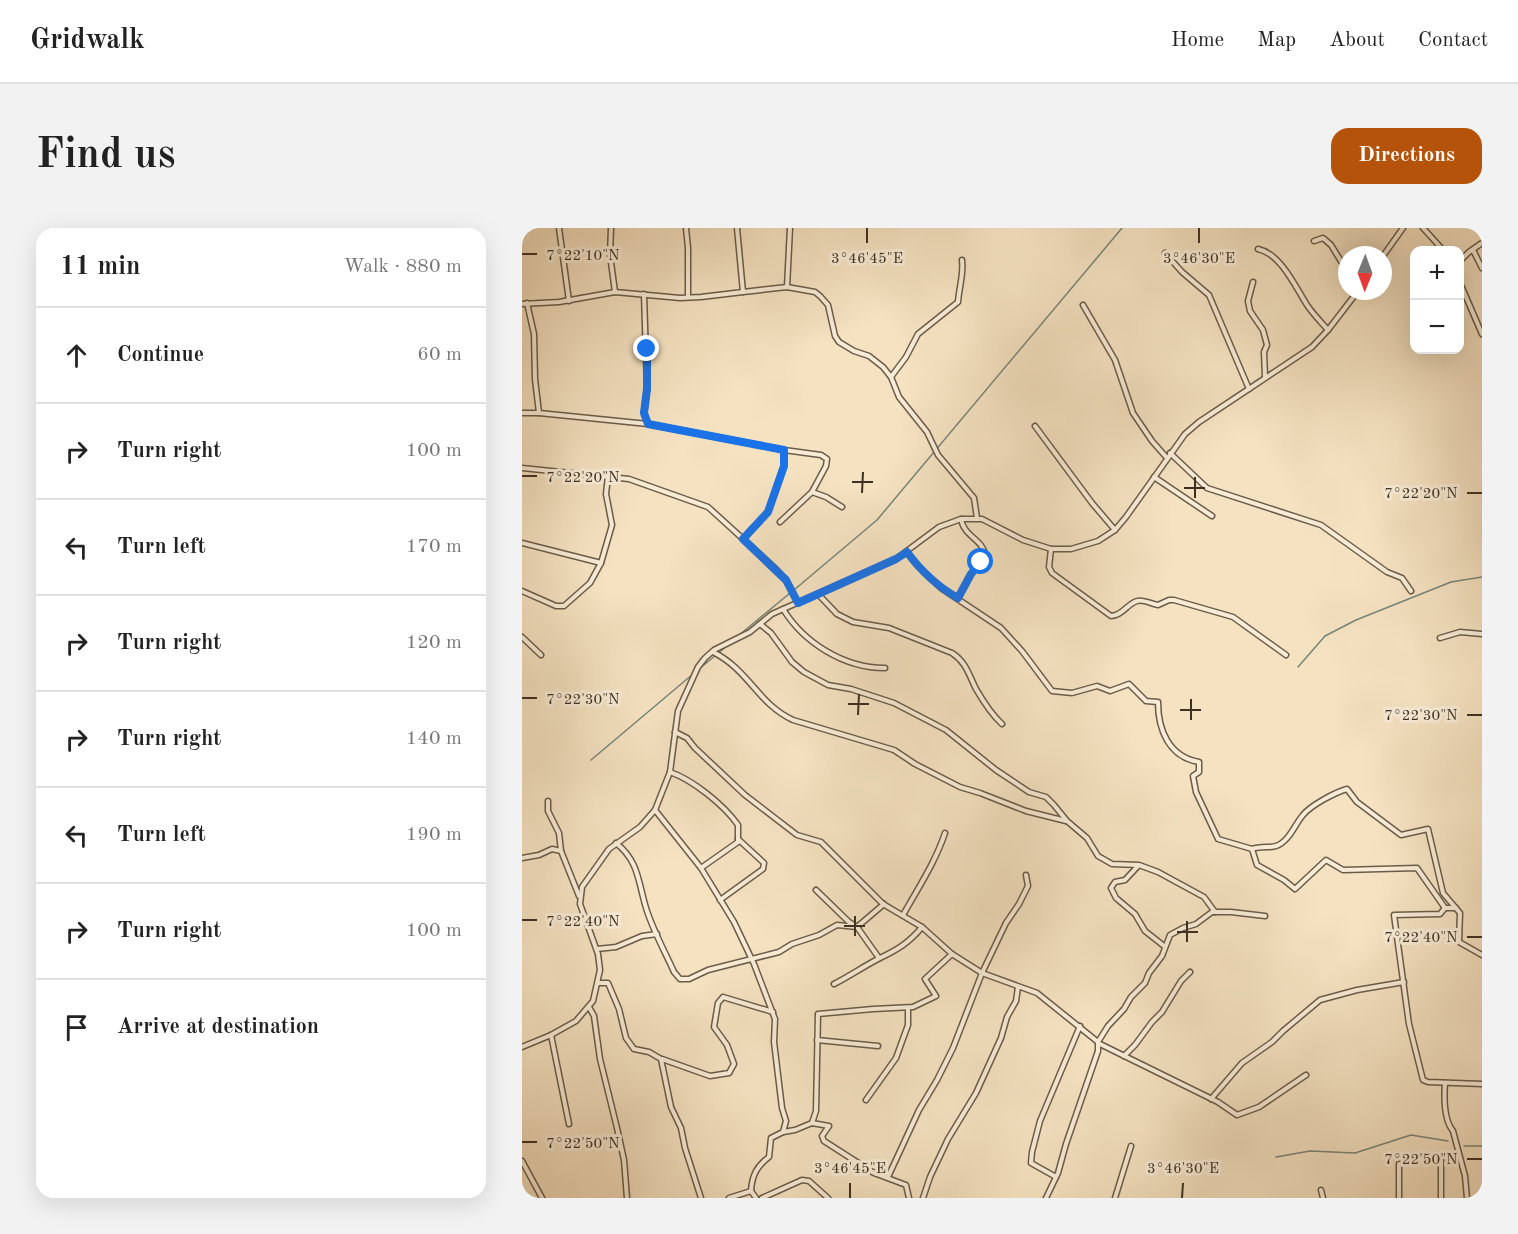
<!DOCTYPE html>
<html lang="en">
<head>
<meta charset="utf-8">
<style>
	body { margin:0; font-family:"Old Standard TT",serif; background:#f2f2f2; color:#222 }
	.controls { position:absolute; right:18px; top:18px; display:grid; overflow:hidden; border-radius:12px; box-shadow:0 6px 24px #0002 }
	.controls button { width:54px; height:54px; display:grid; place-items:center; padding:0; border:0; border-bottom:2px solid #e0e0e0; background:#fff; color:#222; font:30px sans-serif }
	.compass { position:absolute; left:816px; top:18px; width:54px; height:54px; border-radius:50%; background:#fff; box-shadow:0 6px 24px #0002; rotate:181deg }
	.stop { position:absolute; width:18px; height:18px; margin:-14px; border:4px solid #1a73e8; border-radius:50%; background:#fff }
	.stop.end { background:#1a73e8; border-color:#fff; box-shadow:0 2px 6px #0008 }
	.list { margin:0; padding:0; list-style:none }
	h2 { display:flex; justify-content:space-between; align-items:center; height:78px; margin:0; padding:0 24px; font-size:26px }
	h2 small { font-size:20px; font-weight:400; color:#767676 }
	.list li { display:grid; grid-template-columns:39px 1fr auto; gap:18px; align-items:center; box-sizing:border-box; height:96px; padding:0 24px; border-top:2px solid #e0e0e0 }
	.list b { display:block; font-size:22px; white-space:nowrap }
	.list em { font-size:20px; font-style:normal; color:#767676 }
	.icon { flex:none; width:33px; height:33px; fill:none; stroke:currentColor; stroke-width:2; stroke-linecap:round; stroke-linejoin:round }
	.map { position:relative; flex:none; width:960px; height:970px; overflow:hidden; border-radius:18px }
	header { display:flex; align-items:center; gap:36px; box-sizing:border-box; height:84px; padding:0 30px; background:#fff; border-bottom:2px solid #e0e0e0 }
	header strong { font-size:28px }
	nav { display:flex; gap:33px; margin-inline-start:auto; font-size:21px }
	.intro { display:flex; align-items:center; justify-content:space-between; box-sizing:border-box; height:144px; padding:0 36px }
	h1 { margin:0; font-size:42px }
	.button { padding:15px 27px; border-radius:18px; background:#b45309; color:#fff; font-size:21px; font-weight:700 }
	main { display:flex; gap:36px; padding:0 36px }
	aside { flex:1; background:#fff; border-radius:18px; box-shadow:0 6px 24px #0002 }
	.map>svg:first-child { display:block }
	.lines { fill:none; stroke-linecap:round; stroke-linejoin:round }
	.stream { stroke:#76857a; stroke-width:1.5 }
	.minor-casing { stroke:#6b5c4a; stroke-width:7 }
	.minor { stroke:#f8ecd7; stroke-width:4 }
	.route { stroke:#1a73e8; stroke-width:8 }
	.ticks { fill:none; stroke:#3d3023; stroke-width:2 }
	.ticks-label { font-size:15px; text-anchor:middle; fill:#3d3023; stroke:#f8ecd7; stroke-width:6; stroke-linejoin:round; paint-order:stroke }
</style>
</head>
<body>
<header>
<strong>Gridwalk</strong>
<nav><a>Home</a><a>Map</a><a>About</a><a>Contact</a></nav>
</header>
<div class="intro"><h1>Find us</h1><a class="button">Directions</a></div>
<main>
<aside>
<h2>11 min<small>Walk · 880 m</small></h2>
<ul class="list">
<li><svg class="icon" aria-label="ahead" viewBox="0 0 24 24"><path d="M12 20V5M6 11l6-6 6 6"/></svg><div><b>Continue</b></div><em>60 m</em></li>
<li><svg class="icon" aria-label="right" viewBox="0 0 24 24"><path d="M7 20v-9h11M14 6l5 5-5 5"/></svg><div><b>Turn right</b></div><em>100 m</em></li>
<li><svg class="icon" aria-label="left" viewBox="0 0 24 24"><path d="M17 20v-9H6M10 6l-5 5 5 5"/></svg><div><b>Turn left</b></div><em>170 m</em></li>
<li><svg class="icon" aria-label="right" viewBox="0 0 24 24"><path d="M7 20v-9h11M14 6l5 5-5 5"/></svg><div><b>Turn right</b></div><em>120 m</em></li>
<li><svg class="icon" aria-label="right" viewBox="0 0 24 24"><path d="M7 20v-9h11M14 6l5 5-5 5"/></svg><div><b>Turn right</b></div><em>140 m</em></li>
<li><svg class="icon" aria-label="left" viewBox="0 0 24 24"><path d="M17 20v-9H6M10 6l-5 5 5 5"/></svg><div><b>Turn left</b></div><em>190 m</em></li>
<li><svg class="icon" aria-label="right" viewBox="0 0 24 24"><path d="M7 20v-9h11M14 6l5 5-5 5"/></svg><div><b>Turn right</b></div><em>100 m</em></li>
<li><svg class="icon" aria-label="arrive" viewBox="0 0 24 24"><path d="M6 21V4h12l-3 4 3 4H6"/></svg><div><b>Arrive at destination</b></div></li>
</ul>
</aside>
<div class="map">
<svg width="960" height="970" viewBox="0 0 960 970">
	<rect width="100%" height="100%" fill="#f5e2c1"/>
	<filter id="stains"><feTurbulence type="fractalNoise" baseFrequency=".00333" numOctaves="4"/><feColorMatrix values="0 0 0 0 .2 0 0 0 0 .09 0 0 0 0 .02 0 0 0 .5 -.17"/></filter>
	<radialGradient id="worn" r=".72"><stop offset=".6" stop-color="#630" stop-opacity="0"/><stop offset="1" stop-color="#630" stop-opacity=".3"/></radialGradient>
	<g class="lines">
		<g class="stream">
			<path d="M 272,362 L 355,292 L 600,0"/>
			<path d="M 216,408 L 268,365"/>
			<path d="M 776,439 L 803,408 L 834,392 L 929,354 L 960,349"/>
			<path d="M 177,441 L 206,417"/>
			<path d="M 69,532 L 171,446"/>
			<path d="M 942,918 L 960,918"/>
			<path d="M 754,929 L 788,923 L 833,925 L 889,907 L 926,913"/>
		</g>
		<g class="minor-casing">
			<g id="minor">
				<path d="M 37,0 L 47,73"/>
				<path d="M 89,0 L 88,27 L 93,64"/>
				<path d="M 164,0 L 166,20 L 166,69"/>
				<path d="M 215,0 L 221,64 L 265,59 L 293,64 L 298,68 L 306,77 L 313,108 L 317,114 L 332,123 L 347,128 L 361,139 L 369,149 L 377,169 L 405,204 L 416,227 L 452,270 L 455,290"/>
				<path d="M 901,0 L 921,22"/>
				<path d="M 792,13 L 801,10 L 809,17 L 825,43"/>
				<path d="M 736,21 C 759,26 773,58 785,77 C 791,86 799,94 806,102"/>
				<path d="M 951,22 L 960,40"/>
				<path d="M 643,25 L 660,44 L 687,67 L 727,161"/>
				<path d="M 861,28 L 881,0"/>
				<path d="M 938,33 L 947,24 L 960,15"/>
				<path d="M 731,54 L 726,73 L 728,83 L 741,102 L 745,117 L 742,124 L 743,149"/>
				<path d="M 938,55 L 960,106"/>
				<path d="M 265,59 L 268,0"/>
				<path d="M 122,66 L 125,161 L 122,185 L 126,196"/>
				<path d="M 5,75 L 12,106 L 13,151 L 17,185"/>
				<path d="M 0,76 L 37,74 L 93,64 L 158,70 L 179,69 L 221,64"/>
				<path d="M 561,77 L 593,132 L 611,185 L 630,213 L 645,230"/>
				<path d="M 369,149 L 384,129 L 396,106 L 436,74 C 437,60 442,45 440,32"/>
				<path d="M 0,185 L 17,185 L 126,196 L 262,222 L 299,227 L 305,231 L 304,238 L 290,264"/>
				<path d="M 513,198 L 570,275 L 593,302"/>
				<path d="M 648,225 L 685,260 L 799,297 L 865,344 L 880,350 L 889,363"/>
				<path d="M 0,240 L 107,251 L 186,279 L 254,341 L 264,352 L 276,375"/>
				<path d="M 632,249 L 690,288"/>
				<path d="M 258,294 L 290,264 L 304,269 L 320,279"/>
				<path d="M 221,311 L 246,284 L 262,238 L 262,222"/>
				<path d="M 0,315 L 79,335"/>
				<path d="M 529,321 L 527,339 L 530,345 L 589,388 C 600,388 605,376 615,373 C 621,371 630,376 636,377 L 647,372 L 652,372 L 711,389 L 764,427"/>
				<path d="M 385,324 L 394,336 L 419,360 L 479,400 L 500,423 L 530,463 L 550,465 L 575,458 L 588,463 L 607,456 L 624,473 L 636,474 C 636,502 647,529 677,534 L 677,544 L 671,548 L 674,564 L 696,611 L 730,621 L 735,637 L 762,652 L 773,661 L 804,632 L 821,642 L 895,640 L 923,680 L 934,680"/>
				<path d="M 0,363 L 34,378 L 42,378 L 68,355 L 79,335 L 90,297 L 84,266 L 86,248"/>
				<path d="M 296,366 L 315,386 L 331,394 L 367,400 L 430,425 C 444,434 447,447 454,461 C 461,473 470,487 480,496"/>
				<path d="M 436,370 L 449,346 L 463,327 C 461,311 442,309 439,291"/>
				<path d="M 261,381 C 282,415 322,440 363,440"/>
				<path d="M 238,396 L 249,405 L 270,434 L 282,444 L 306,457 L 329,461 L 372,475 L 424,502 L 474,542 L 507,564 L 524,569 L 532,577 L 545,593 L 565,610 L 576,628 L 590,636 L 617,637 L 636,644 L 682,669 L 693,684"/>
				<path d="M 0,409 L 19,427"/>
				<path d="M 918,410 L 938,404 L 960,406"/>
				<path d="M 191,424 C 227,442 236,476 271,492 L 372,522 L 393,536 L 438,559 L 458,565 L 504,583 L 544,593"/>
				<path d="M 153,504 L 165,510 L 173,520 L 223,567 L 275,607 L 299,614 L 361,676 L 400,699 L 430,726 L 460,745 L 515,765 L 576,814 L 576,823 L 544,916 L 536,945 L 524,970"/>
				<path d="M 148,544 C 171,552 202,577 216,597 L 216,614 L 179,640"/>
				<path d="M 26,573 L 26,583 L 37,605 L 39,623 L 57,668"/>
				<path d="M 133,582 L 179,640 L 212,694 L 232,736 L 253,791 L 252,814 L 260,880 L 264,893 L 261,904 L 249,910 L 247,929 C 235,938 230,947 229,963 L 207,970"/>
				<path d="M 94,615 C 118,634 116,656 125,683 C 132,704 143,724 152,744 L 158,751 L 167,751 L 186,742 L 257,724 L 270,716 L 297,707 L 315,697 L 335,699 L 362,676"/>
				<path d="M 730,621 C 739,618 748,620 754,618 C 767,614 773,596 781,587 C 789,577 814,564 825,561 L 835,574 L 879,607 L 906,601 L 921,665 L 938,685 L 937,714 L 960,727"/>
				<path d="M 0,630 L 17,627 L 30,621 L 39,623"/>
				<path d="M 616,638 L 603,652 L 593,654 L 589,660 L 594,670 L 613,686 L 623,703 L 642,718"/>
				<path d="M 294,662 L 327,694 L 335,699 L 357,730"/>
				<path d="M 198,672 L 241,641 L 242,635 L 216,611"/>
				<path d="M 923,680 L 918,686 L 872,687 L 887,796 L 901,852 L 906,854 L 960,856"/>
				<path d="M 381,687 C 396,660 413,635 423,605"/>
				<path d="M 75,721 L 94,719 L 120,708 L 135,706"/>
				<path d="M 76,755 L 86,755 L 97,781 L 104,810 L 112,821 L 127,824 L 139,831 L 149,879 L 159,900 L 163,920 L 179,970"/>
				<path d="M 312,756 C 328,748 342,738 358,730 C 375,722 388,714 400,699"/>
				<path d="M 67,779 L 72,788 L 78,831 L 95,900 L 102,932 L 105,970"/>
				<path d="M 29,807 L 47,896"/>
				<path d="M 295,812 L 356,818"/>
				<path d="M 576,814 L 586,798 L 602,781 L 609,769 L 623,755 L 627,745 L 640,728 L 648,707 L 661,700 L 674,696 L 690,684 L 709,684 L 743,688"/>
				<path d="M 578,816 L 696,874 L 715,887 L 737,879 L 784,847"/>
				<path d="M 0,819 L 29,807 L 54,793 L 71,773 L 78,742 L 76,726 L 58,676 L 60,659 L 87,621 L 118,599 L 133,582 L 148,544 L 156,483 L 176,439 L 183,430 L 192,422 L 228,404 L 250,386 L 374,331 L 417,299 L 439,291 L 460,291 L 501,312 L 529,321 L 549,321 L 576,313 L 593,302 L 604,289 L 663,206 L 677,194 L 790,119 L 806,102 L 836,63"/>
				<path d="M 602,828 L 613,817 L 630,794 L 640,784 L 659,753 L 668,744"/>
				<path d="M 140,831 L 188,848 L 207,845 L 212,836 L 205,817 L 192,799 L 196,775 L 201,769 L 251,784"/>
				<path d="M 923,855 C 922,869 922,892 931,903 L 943,948 L 945,970"/>
				<path d="M 689,871 L 720,835 L 750,814 L 761,803 L 798,772 L 835,762 L 882,754"/>
				<path d="M 344,872 L 374,830 L 386,797 L 386,780"/>
				<path d="M 290,895 L 307,898 L 300,908 L 302,913 L 352,945 L 384,957 L 387,970"/>
				<path d="M 261,904 L 273,902 L 290,895 L 294,883 L 296,786 L 351,781 L 391,779 L 414,768 L 403,751 L 430,726"/>
				<path d="M 919,928 L 919,970"/>
				<path d="M 0,933 L 20,970"/>
				<path d="M 366,949 L 397,882 L 415,852 L 431,820 L 460,745 L 484,695 L 497,676 L 506,658 L 504,647"/>
				<path d="M 534,949 L 509,935 L 510,924 L 518,893 L 558,798"/>
				<path d="M 799,962 L 801,970"/>
				<path d="M 229,963 L 234,970"/>
				<path d="M 240,970 L 280,952 L 287,953 L 306,970"/>
				<path d="M 401,970 L 408,949 L 426,911 L 454,865 L 479,810 L 485,789 L 494,773 L 496,759"/>
				<path d="M 593,970 L 609,918"/>
				<path d="M 877,970 L 877,936"/>
			</g>
		</g>
		<use href="#minor" class="minor"/>
	</g>
	<g class="lines">
		<path class="route" d="M 125,121 L 125,161 L 122,185 L 126,196 L 262,222 L 262,238 L 246,284 L 221,311 L 264,352 L 276,375 L 374,331 L 385,324 C 399,343 416,359 436,370 L 449,346 L 459,334"/>
	</g>
	<path class="ticks" d="M 345,15 L 345,0M 677,15 L 677,0M 0,26 L 15,26M 0,248 L 15,248M 330,254 L 351,254M 662,260 L 683,260M 340,265 L 341,244M 945,265 L 960,265M 673,270 L 673,249M 0,470 L 15,470M 326,476 L 347,476M 658,482 L 679,482M 336,487 L 337,466M 945,487 L 960,487M 669,492 L 669,471M 0,692 L 15,692M 322,698 L 343,698M 655,704 L 676,704M 333,708 L 333,688M 945,709 L 960,709M 665,714 L 665,693M 0,914 L 15,914M 945,931 L 960,931M 328,970 L 328,955M 660,970 L 661,955"/>
	<g class="ticks-label">
		<text x="61" y="32">7°22'10"N</text>
		<text x="345" y="35">3°46'45"E</text>
		<text x="677" y="35">3°46'30"E</text>
		<text x="61" y="254">7°22'20"N</text>
		<text x="899" y="270">7°22'20"N</text>
		<text x="61" y="476">7°22'30"N</text>
		<text x="899" y="492">7°22'30"N</text>
		<text x="61" y="698">7°22'40"N</text>
		<text x="899" y="714">7°22'40"N</text>
		<text x="61" y="920">7°22'50"N</text>
		<text x="899" y="936">7°22'50"N</text>
		<text x="328" y="945">3°46'45"E</text>
		<text x="661" y="945">3°46'30"E</text>
	</g>
	<rect width="100%" height="100%" filter="url(#stains)"/>
	<rect width="100%" height="100%" fill="url(#worn)"/>
</svg>
<div class="controls">
<button>+</button>
<button>−</button>
</div>
<svg class="compass" viewBox="-18 -18 36 36"><path d="M0-13l5 13h-10z" fill="#e53935"/><path d="M0 13l5-13h-10z" fill="#767676"/></svg>
<div class="stop" style="left:459px;top:334px"></div>
<div class="stop end" style="left:125px;top:121px"></div>
</div>
</main>
</body>
</html>
